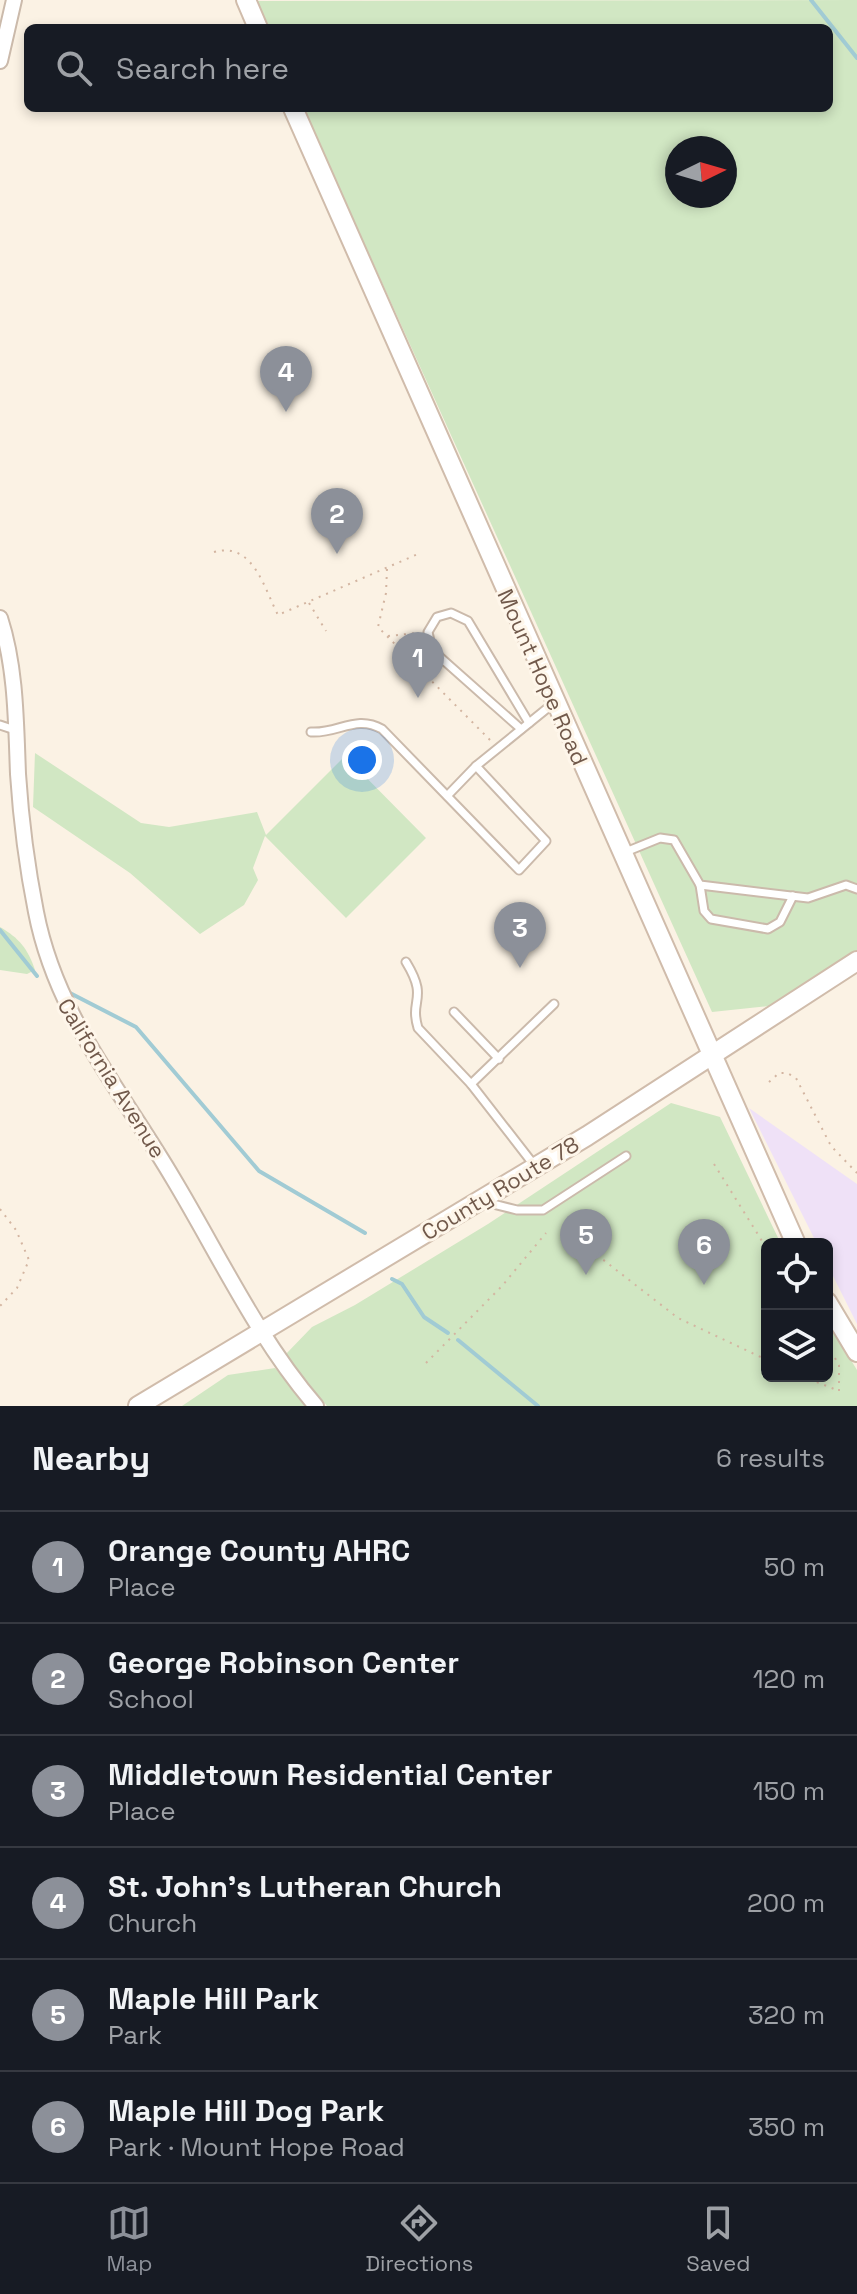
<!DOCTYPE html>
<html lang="en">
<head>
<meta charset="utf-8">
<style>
	body { margin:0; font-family:"Space Grotesk",sans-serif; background:#20242c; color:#f1f3f6 }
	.controls { position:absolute; right:24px; bottom:24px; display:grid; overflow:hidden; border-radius:12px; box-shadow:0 4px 12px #0003 }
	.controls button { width:72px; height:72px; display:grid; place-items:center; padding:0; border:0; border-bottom:2px solid #363941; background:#171b24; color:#f1f3f6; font:40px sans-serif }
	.compass { position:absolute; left:665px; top:136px; width:72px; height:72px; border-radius:50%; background:#171b24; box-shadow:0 4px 12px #0003; rotate:85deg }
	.you { position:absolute; left:362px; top:760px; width:28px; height:28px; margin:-20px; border:6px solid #fff; border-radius:50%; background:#1a73e8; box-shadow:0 0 0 12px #1a73e833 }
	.badge { display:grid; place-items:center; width:52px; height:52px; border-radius:50%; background:#8c9099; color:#fff; font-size:26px; font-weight:700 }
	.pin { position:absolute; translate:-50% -66px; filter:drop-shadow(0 2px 4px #0008) }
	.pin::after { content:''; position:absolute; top:42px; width:28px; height:24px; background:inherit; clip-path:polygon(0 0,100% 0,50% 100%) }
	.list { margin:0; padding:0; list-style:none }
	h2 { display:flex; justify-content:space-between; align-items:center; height:104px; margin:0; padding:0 32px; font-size:34px }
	h2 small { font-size:26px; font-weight:400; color:#9ea1a6 }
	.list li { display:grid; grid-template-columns:52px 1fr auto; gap:24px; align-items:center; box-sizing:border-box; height:112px; padding:0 32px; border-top:2px solid #363941 }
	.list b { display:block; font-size:30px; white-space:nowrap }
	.list p { margin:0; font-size:26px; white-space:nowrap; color:#9ea1a6 }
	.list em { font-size:26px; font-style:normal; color:#9ea1a6 }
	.icon { flex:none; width:44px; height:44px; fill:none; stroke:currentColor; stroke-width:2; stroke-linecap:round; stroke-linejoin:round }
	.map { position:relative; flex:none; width:857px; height:1406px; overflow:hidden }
	.search { position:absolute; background:#171b24; box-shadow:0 4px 12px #0003; left:24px; right:24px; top:24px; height:88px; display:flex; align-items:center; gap:20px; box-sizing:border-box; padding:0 28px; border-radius:12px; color:#9ea1a6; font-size:30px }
	.sheet { height:776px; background:#171b24 }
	nav { display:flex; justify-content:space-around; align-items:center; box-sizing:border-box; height:112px; border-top:2px solid #363941; background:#171b24; font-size:22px; color:#9ea1a6 }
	nav a { display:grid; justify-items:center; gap:4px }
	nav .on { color:#8c9099 }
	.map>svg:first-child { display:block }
	.education { fill:#efe1f7 }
	.green { fill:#d1e7c3; fill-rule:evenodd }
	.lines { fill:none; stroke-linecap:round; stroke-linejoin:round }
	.stream { stroke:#a1cbd4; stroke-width:4 }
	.lane-casing { stroke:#cbbaab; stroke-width:11 }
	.street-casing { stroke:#cbbaab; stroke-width:18 }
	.secondary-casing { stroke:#d0bcab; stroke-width:22 }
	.path { stroke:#d3b5a1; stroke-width:2; stroke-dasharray:2 6; stroke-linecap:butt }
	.lane { stroke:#fff; stroke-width:7 }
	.street { stroke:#fff; stroke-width:14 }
	.secondary { stroke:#fff; stroke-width:18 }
	.labels { text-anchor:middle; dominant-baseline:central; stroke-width:6; stroke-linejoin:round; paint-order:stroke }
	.street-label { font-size:22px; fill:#71594b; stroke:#fef6ea }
</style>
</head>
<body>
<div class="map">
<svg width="857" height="1406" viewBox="0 0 857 1406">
	<rect width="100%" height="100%" fill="#fbf2e4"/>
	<path class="education" d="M 749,1108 L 857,1184 L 857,1324 L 827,1264 L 827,1244 L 817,1244 Z"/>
	<g class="green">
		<path d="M 857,0 L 857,953 L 779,1005 L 712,1012 L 303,108 L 829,108 L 829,28 L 267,28 L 255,1 ZM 677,148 L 725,148 L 725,196 L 677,196 Z"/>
		<path d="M 35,753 L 141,823 L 169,827 L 257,812 L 266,835 L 345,756 L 426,838 L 346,918 L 265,836 L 253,868 L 258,880 L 244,905 L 200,934 L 130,873 L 33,807 Z"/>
		<path d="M 0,927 C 19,938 28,949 35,970 L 27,974 L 0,970 Z"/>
		<path d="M 671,1103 L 720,1117 L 781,1244 L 767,1244 L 767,1376 L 827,1376 L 827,1321 L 857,1370 L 857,1406 L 327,1406 L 285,1355 L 312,1327 L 355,1305 L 488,1224 Z"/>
		<path d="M 275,1368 L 308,1406 L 182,1406 L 228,1375 Z"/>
	</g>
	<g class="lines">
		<g class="stream">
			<path d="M 811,0 L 857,58"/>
			<path d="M 0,930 L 37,976"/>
			<path d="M 68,992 L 136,1027 L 259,1171 L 365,1233"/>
			<path d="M 392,1279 L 402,1284 L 424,1317 L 448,1333"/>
			<path d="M 458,1340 L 538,1406"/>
		</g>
		<g class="lane-casing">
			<g id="lane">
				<path d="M 0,725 L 15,730"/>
				<path d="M 521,729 L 432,650 L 428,632 L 437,617 L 451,613 L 468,621 L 529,723"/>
				<path d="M 311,732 C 338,734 356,714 382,729 L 519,870 L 546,841 L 476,766 L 447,796"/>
				<path d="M 476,766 L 555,702"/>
				<path d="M 623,853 L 660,838 L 674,840 L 700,885 L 808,898 L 846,885 L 857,889"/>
				<path d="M 700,885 L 704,911 L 711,919 L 768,929 L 780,922 L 793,896"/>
				<path d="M 406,962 C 429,1000 409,998 418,1028 L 471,1084 L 534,1165"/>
				<path d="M 454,1012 L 499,1059"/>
				<path d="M 471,1084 L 554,1004"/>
				<path d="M 485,1202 L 517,1210 L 543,1210 L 626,1156"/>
			</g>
		</g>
		<g class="street-casing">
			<g id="street">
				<path d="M 0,61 L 14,0"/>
				<path d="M 0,618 C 16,667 16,722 18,774 C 21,820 27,867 36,912 C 56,1016 122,1091 174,1180 C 219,1255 258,1339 316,1406"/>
			</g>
		</g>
		<g class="secondary-casing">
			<g id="secondary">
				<path d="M 246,0 L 258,28"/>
				<path d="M 293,108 L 796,1244"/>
				<path d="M 827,1302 L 857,1352"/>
				<path d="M 138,1406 L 587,1136 L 857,961"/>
			</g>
		</g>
		<g class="path">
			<path d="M 214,552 C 253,541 264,588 278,615 L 418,554"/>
			<path d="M 387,569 L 386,593 L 378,627 L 492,742"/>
			<path d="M 309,603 L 326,631"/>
			<path d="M 388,636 L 417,633"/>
			<path d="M 769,1082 L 779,1073 L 787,1073 L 796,1078 L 831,1146 L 857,1173"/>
			<path d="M 714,1164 L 767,1249"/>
			<path d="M 0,1209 L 16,1230 L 29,1260 L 17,1288 L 0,1306"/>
			<path d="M 597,1255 L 678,1318 L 767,1360"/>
			<path d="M 426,1363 L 502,1286 L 546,1233"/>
			<path d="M 802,1376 L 839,1391 L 839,1365 L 827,1344"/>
		</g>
		<use href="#lane" class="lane"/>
		<use href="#street" class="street"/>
		<use href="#secondary" class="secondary"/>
	</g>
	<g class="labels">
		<g class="street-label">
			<text transform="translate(543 677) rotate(66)">Mount Hope Road</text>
			<text transform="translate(112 1078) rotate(58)">California Avenue</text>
			<text transform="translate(500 1188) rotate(-31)">County Route 78</text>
		</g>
	</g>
</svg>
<div class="controls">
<button><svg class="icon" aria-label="locate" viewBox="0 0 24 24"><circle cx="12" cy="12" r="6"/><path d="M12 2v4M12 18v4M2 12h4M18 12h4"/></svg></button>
<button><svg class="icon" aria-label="layers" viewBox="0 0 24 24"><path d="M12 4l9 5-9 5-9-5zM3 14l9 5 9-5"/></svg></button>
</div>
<svg class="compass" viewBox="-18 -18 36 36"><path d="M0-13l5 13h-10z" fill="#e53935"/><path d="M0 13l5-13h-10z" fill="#9ea1a6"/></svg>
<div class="you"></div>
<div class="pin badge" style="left:418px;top:698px">1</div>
<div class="pin badge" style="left:337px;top:554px">2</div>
<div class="pin badge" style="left:520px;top:968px">3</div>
<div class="pin badge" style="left:286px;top:412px">4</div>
<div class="pin badge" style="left:586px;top:1275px">5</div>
<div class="pin badge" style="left:704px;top:1285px">6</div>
<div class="search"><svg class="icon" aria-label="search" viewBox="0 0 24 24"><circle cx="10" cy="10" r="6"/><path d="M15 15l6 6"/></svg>Search here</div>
</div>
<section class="sheet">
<h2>Nearby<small>6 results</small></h2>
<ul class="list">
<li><span class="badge">1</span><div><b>Orange County AHRC</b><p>Place</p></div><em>50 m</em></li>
<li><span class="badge">2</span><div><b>George Robinson Center</b><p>School</p></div><em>120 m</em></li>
<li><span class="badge">3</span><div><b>Middletown Residential Center</b><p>Place</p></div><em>150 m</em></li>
<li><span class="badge">4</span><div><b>St. John's Lutheran Church</b><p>Church</p></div><em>200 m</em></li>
<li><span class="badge">5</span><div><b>Maple Hill Park</b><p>Park</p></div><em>320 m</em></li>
<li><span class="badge">6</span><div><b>Maple Hill Dog Park</b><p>Park · Mount Hope Road</p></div><em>350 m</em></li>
</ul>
</section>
<nav>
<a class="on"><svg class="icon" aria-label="map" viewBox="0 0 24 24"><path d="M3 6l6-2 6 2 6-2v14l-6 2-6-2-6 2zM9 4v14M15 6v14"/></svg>Map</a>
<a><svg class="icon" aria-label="directions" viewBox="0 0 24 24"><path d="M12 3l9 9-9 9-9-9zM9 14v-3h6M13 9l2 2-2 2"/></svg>Directions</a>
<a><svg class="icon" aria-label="saved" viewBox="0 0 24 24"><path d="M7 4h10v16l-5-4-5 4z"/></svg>Saved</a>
</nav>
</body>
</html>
